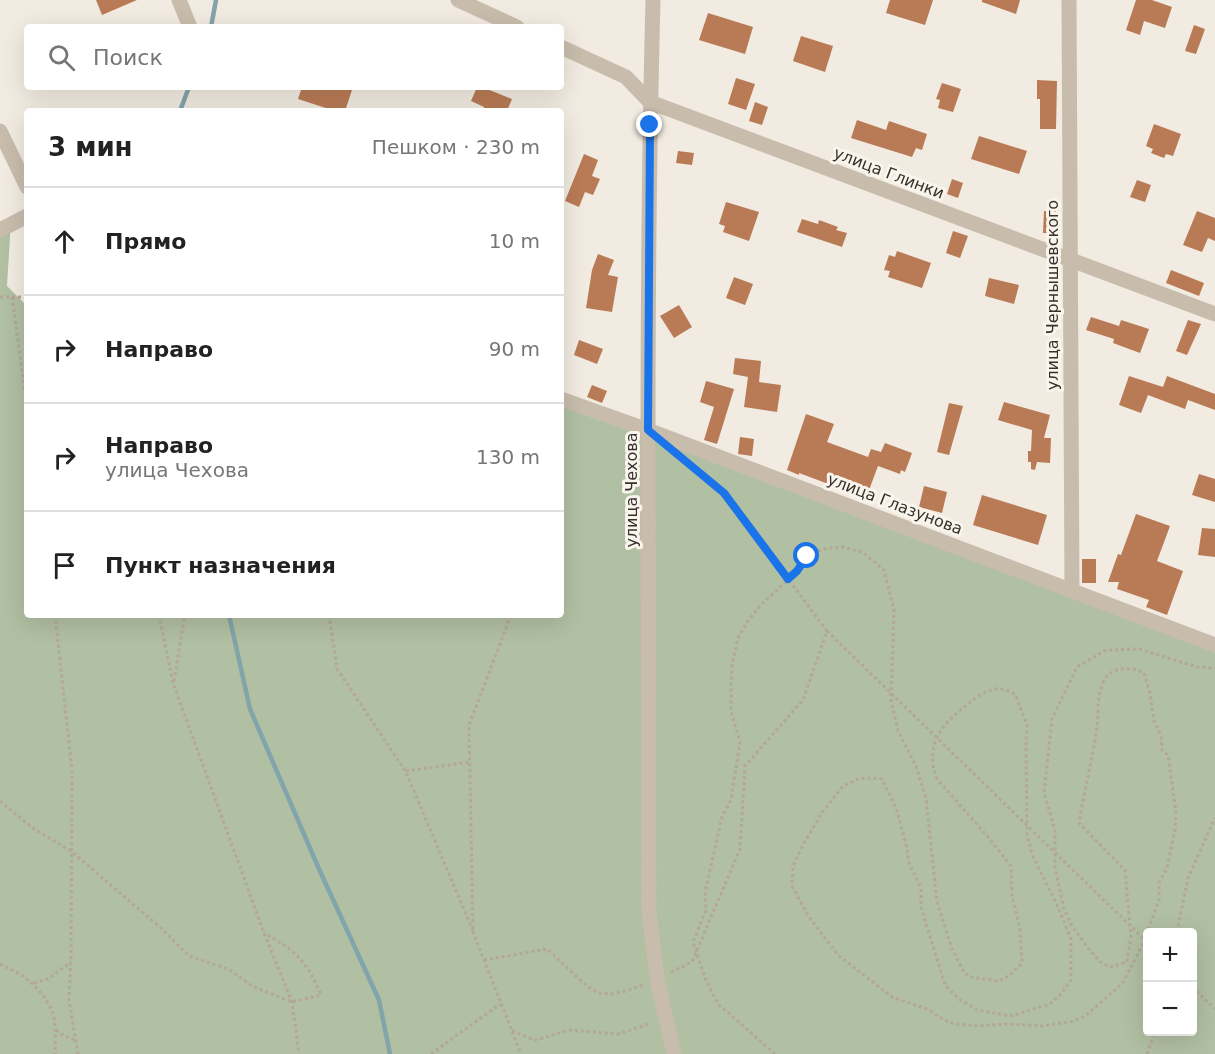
<!DOCTYPE html>
<html lang="ru">
<head>
<meta charset="utf-8">
<style>
	body { margin:0; font-family:"DejaVu Sans",sans-serif; background:#f6f6f6; color:#222 }
	.controls { position:absolute; right:18px; bottom:18px; display:grid; overflow:hidden; border-radius:6px; box-shadow:0 6px 24px #0002 }
	.controls button { width:54px; height:54px; display:grid; place-items:center; padding:0; border:0; border-bottom:2px solid #e0e0e0; background:#fff; color:#222; font:30px sans-serif }
	.stop { position:absolute; width:18px; height:18px; margin:-14px; border:4px solid #1a73e8; border-radius:50%; background:#fff }
	.stop.end { background:#1a73e8; border-color:#fff; box-shadow:0 2px 6px #0008 }
	.list { margin:0; padding:0; list-style:none }
	h2 { display:flex; justify-content:space-between; align-items:center; height:78px; margin:0; padding:0 24px; font-size:26px }
	h2 small { font-size:20px; font-weight:400; color:#767676 }
	.list li { display:grid; grid-template-columns:39px 1fr auto; gap:18px; align-items:center; box-sizing:border-box; height:108px; padding:0 24px; border-top:2px solid #e0e0e0 }
	.list b { display:block; font-size:22px; white-space:nowrap }
	.list p { margin:0; font-size:20px; white-space:nowrap; color:#767676 }
	.list em { font-size:20px; font-style:normal; color:#767676 }
	.icon { flex:none; width:33px; height:33px; fill:none; stroke:currentColor; stroke-width:2; stroke-linecap:round; stroke-linejoin:round }
	.map { position:relative; flex:none; width:1215px; height:1054px; overflow:hidden }
	.search { position:absolute; background:#fff; box-shadow:0 6px 24px #0002; left:24px; top:24px; width:540px; height:66px; display:flex; align-items:center; gap:15px; box-sizing:border-box; padding:0 21px; border-radius:6px; color:#767676; font-size:22px }
	.panel { position:absolute; background:#fff; box-shadow:0 6px 24px #0002; left:24px; top:108px; width:540px; height:510px; border-radius:6px }
	.map>svg:first-child { display:block }
	.green { fill:#b1bfa2; fill-rule:evenodd }
	.lines { fill:none; stroke-linecap:round; stroke-linejoin:round }
	.stream { stroke:#82a4ab; stroke-width:4.5 }
	.building { fill:#b97b56 }
	.path { stroke:#b4a798; stroke-width:3; stroke-dasharray:3 3; stroke-linecap:butt }
	.street { stroke:#c8bdad; stroke-width:15 }
	.route { stroke:#1a73e8; stroke-width:8 }
	.labels { text-anchor:middle; dominant-baseline:central; stroke-width:6; stroke-linejoin:round; paint-order:stroke }
	.street-label { font-size:16px; fill:#37302b; stroke:#f9f5ed }
</style>
</head>
<body>
<div class="map">
<svg width="1215" height="1054" viewBox="0 0 1215 1054">
	<rect width="100%" height="100%" fill="#f1ebe1"/>
	<path class="green" d="M 11,220 L 7,286 L 27,306 L 27,615 L 561,615 L 561,401 L 1215,649 L 1215,1054 L 0,1054 L 0,225 ZM 1148,932 L 1192,932 L 1192,1032 L 1148,1032 Z"/>
	<g class="lines">
		<g class="stream">
			<path d="M 211,27 L 216,0"/>
			<path d="M 180,111 L 189,87"/>
			<path d="M 229,615 L 250,709 L 319,869 L 379,1000 L 390,1054"/>
		</g>
	</g>
	<g class="building">
		<path d="M 96,0 L 137,0 L 102,15 Z"/>
		<path d="M 890,0 L 933,0 L 925,25 L 886,13 Z"/>
		<path d="M 982,0 L 1020,0 L 1016,14 L 982,2 Z"/>
		<path d="M 1136,0 L 1152,0 L 1172,7 L 1165,28 L 1144,21 L 1140,35 L 1126,30 Z"/>
		<path d="M 708,13 L 753,27 L 745,54 L 699,40 Z"/>
		<path d="M 1194,25 L 1205,29 L 1196,54 L 1185,51 Z"/>
		<path d="M 801,36 L 833,46 L 825,72 L 793,61 Z"/>
		<path d="M 736,78 L 755,84 L 746,110 L 728,104 Z"/>
		<path d="M 1037,80 L 1057,81 L 1056,129 L 1040,129 L 1040,99 L 1037,99 Z"/>
		<path d="M 942,83 L 961,89 L 953,112 L 938,108 L 940,100 L 936,99 Z"/>
		<path d="M 302,87 L 353,87 L 345,111 L 335,111 L 298,99 Z"/>
		<path d="M 477,87 L 482,87 L 512,99 L 507,111 L 483,111 L 484,107 L 471,101 Z"/>
		<path d="M 755,102 L 768,107 L 762,125 L 749,121 Z"/>
		<path d="M 857,120 L 886,130 L 889,121 L 927,134 L 922,150 L 916,148 L 912,157 L 851,138 Z"/>
		<path d="M 1154,124 L 1181,134 L 1173,156 L 1166,154 L 1164,158 L 1151,153 L 1153,149 L 1146,146 Z"/>
		<path d="M 979,136 L 1027,151 L 1019,174 L 971,159 Z"/>
		<path d="M 678,151 L 694,153 L 692,165 L 676,163 Z"/>
		<path d="M 584,154 L 598,160 L 592,176 L 600,179 L 593,195 L 585,192 L 579,207 L 565,201 Z"/>
		<path d="M 952,179 L 963,183 L 958,198 L 947,194 Z"/>
		<path d="M 1137,180 L 1151,185 L 1145,202 L 1130,197 Z"/>
		<path d="M 726,202 L 759,212 L 749,241 L 723,232 L 725,226 L 719,224 Z"/>
		<path d="M 1044,211 L 1056,211 L 1056,233 L 1043,233 Z"/>
		<path d="M 1197,211 L 1215,218 L 1215,241 L 1208,238 L 1202,252 L 1183,245 Z"/>
		<path d="M 802,219 L 818,224 L 819,220 L 838,227 L 836,230 L 847,233 L 842,247 L 797,232 Z"/>
		<path d="M 953,231 L 968,236 L 960,258 L 946,253 Z"/>
		<path d="M 897,251 L 931,263 L 922,288 L 888,277 L 890,271 L 884,270 L 889,255 L 895,257 Z"/>
		<path d="M 598,254 L 614,260 L 608,275 L 618,277 L 612,312 L 586,308 L 592,270 Z"/>
		<path d="M 1171,270 L 1204,283 L 1199,296 L 1166,283 Z"/>
		<path d="M 734,277 L 753,284 L 745,305 L 726,298 Z"/>
		<path d="M 989,278 L 1019,285 L 1014,304 L 985,296 Z"/>
		<path d="M 679,305 L 692,327 L 674,338 L 660,316 Z"/>
		<path d="M 1091,317 L 1119,326 L 1121,320 L 1149,329 L 1140,353 L 1113,343 L 1114,339 L 1086,330 Z"/>
		<path d="M 1188,320 L 1201,324 L 1187,355 L 1176,351 Z"/>
		<path d="M 579,340 L 603,349 L 597,364 L 574,355 Z"/>
		<path d="M 735,358 L 761,361 L 759,382 L 781,385 L 777,412 L 744,407 L 748,377 L 733,374 Z"/>
		<path d="M 1129,376 L 1163,387 L 1167,376 L 1215,394 L 1215,410 L 1188,400 L 1185,409 L 1148,395 L 1141,413 L 1119,405 Z"/>
		<path d="M 706,381 L 734,389 L 717,444 L 704,440 L 714,407 L 700,402 Z"/>
		<path d="M 592,385 L 607,391 L 602,403 L 587,397 Z"/>
		<path d="M 1004,402 L 1050,415 L 1044,438 L 1051,438 L 1050,463 L 1037,462 L 1035,470 L 1031,469 L 1031,462 L 1028,462 L 1028,451 L 1031,451 L 1032,430 L 998,420 Z"/>
		<path d="M 949,403 L 963,406 L 949,455 L 937,452 Z"/>
		<path d="M 806,414 L 834,424 L 827,442 L 868,457 L 871,449 L 881,452 L 885,443 L 912,453 L 905,472 L 901,470 L 900,474 L 878,466 L 866,498 L 799,473 L 799,475 L 787,470 Z"/>
		<path d="M 740,437 L 754,439 L 752,456 L 738,454 Z"/>
		<path d="M 1199,474 L 1215,479 L 1215,502 L 1192,495 Z"/>
		<path d="M 924,486 L 947,492 L 942,513 L 919,507 Z"/>
		<path d="M 982,495 L 1047,515 L 1038,545 L 973,525 Z"/>
		<path d="M 1136,514 L 1170,526 L 1157,561 L 1183,571 L 1167,615 L 1146,607 L 1149,600 L 1117,589 L 1119,582 L 1108,582 L 1118,554 L 1121,555 Z"/>
		<path d="M 1202,528 L 1215,529 L 1215,557 L 1198,555 Z"/>
		<rect x="1082" y="559" width="14" height="24"/>
	</g>
	<g class="lines">
		<g class="path">
			<path d="M 0,297 L 27,297"/>
			<path d="M 12,297 L 27,408"/>
			<path d="M 55,615 L 72,770 L 71,955 L 69,1000 L 78,1054"/>
			<path d="M 159,615 L 173,683 L 264,933 L 292,1002 L 299,1054"/>
			<path d="M 329,615 L 337,669 L 406,772 L 473,931"/>
			<path d="M 511,615 L 469,725 L 473,932 L 521,1054"/>
			<path d="M 827,631 L 1148,943"/>
			<path d="M 174,681 L 185,615"/>
			<path d="M 406,771 L 470,762"/>
			<path d="M 0,801 L 34,829 L 71,851 L 162,929 L 189,956 L 228,969 L 254,987 L 292,1002 L 321,995 C 307,961 296,951 264,933"/>
			<path d="M 1177,932 L 1188,878 L 1215,818"/>
			<path d="M 484,960 L 547,949 C 558,958 586,988 597,992 C 612,997 629,990 643,985"/>
			<path d="M 0,964 C 23,974 41,987 52,1011 C 57,1024 55,1041 55,1054"/>
			<path d="M 671,972 L 692,962 L 740,849 L 745,766 L 803,700 L 827,631 L 724,493 L 690,463"/>
			<path d="M 34,983 L 48,979 L 71,962"/>
			<path d="M 1192,987 L 1215,1009"/>
			<path d="M 56,1030 L 64,1036 L 75,1040"/>
			<path d="M 512,1031 L 535,1040 L 570,1030 L 618,1034 L 651,1023"/>
			<path d="M 431,1054 L 500,1004"/>
			<path d="M 775,1054 L 718,1004 L 706,980 L 693,942 L 706,910 L 705,892 L 722,817 L 731,800 L 740,742 L 731,711 L 731,690 L 732,666 L 738,638 L 747,622 L 761,605 L 797,571 L 807,556 L 823,549 L 843,547 L 862,552 L 884,570 L 894,610 L 891,700 L 898,731 L 916,766 L 926,798 L 937,902 L 952,949 L 963,970 L 969,977 L 998,981 L 1009,976 L 1022,963 L 1020,929 L 1012,896 L 1011,866 L 989,838 L 937,779 C 923,742 944,722 972,701 C 979,695 992,687 1002,689 C 1006,689 1011,693 1015,694 L 1027,725 L 1026,744 L 1027,835 L 1033,857 L 1057,905 L 1071,939 L 1071,980 L 1061,994 L 1050,1004 L 1011,1016 L 977,1010 L 959,999 L 945,985 L 921,907 L 921,888 L 909,863 L 907,848 L 896,808 L 882,779 L 860,778 L 843,786 L 821,814 L 802,847 L 793,866 L 792,886 L 809,917 L 838,955 L 892,997 L 927,1009 L 950,1023 L 978,1026 L 1007,1024 L 1043,1026 L 1074,1021 L 1085,1016 L 1122,984 L 1142,946 L 1159,900 L 1159,883 L 1167,868 L 1175,830 L 1176,812 L 1168,755 L 1162,750 L 1161,736 L 1154,721 L 1150,693 L 1144,673 C 1132,667 1114,666 1106,678 C 1096,692 1099,710 1097,727 C 1093,759 1084,791 1079,823 L 1125,870 L 1131,937 L 1127,962 L 1110,967 L 1100,962 L 1088,948 L 1072,926 L 1064,909 L 1055,867 L 1055,830 L 1044,793 L 1052,719 L 1077,667 L 1106,650 L 1139,649 L 1197,667 L 1215,668"/>
			<path d="M 1147,1054 L 1155,1032"/>
		</g>
		<g class="street">
			<path d="M 179,0 L 190,27"/>
			<path d="M 458,0 L 517,27"/>
			<path d="M 653,0 C 645,304 649,608 649,912 L 657,979 L 674,1054"/>
			<path d="M 1069,0 L 1072,591"/>
			<path d="M 561,47 L 626,77 L 650,102 L 1215,314"/>
			<path d="M 0,131 L 27,187"/>
			<path d="M 0,230 L 27,216"/>
			<path d="M 561,399 L 648,430 L 1215,645"/>
		</g>
	</g>
	<g class="lines">
		<path class="route" d="M 650,125 L 648,430 L 724,493 L 788,579 L 797,571 L 807,556"/>
	</g>
	<g class="labels">
		<g class="street-label">
			<text transform="translate(889 173) rotate(21)">улица Глинки</text>
			<text transform="translate(1052 295) rotate(-90)">улица Чернышевского</text>
			<text transform="translate(631 490) rotate(-90)">улица Чехова</text>
			<text transform="translate(895 504) rotate(21)">улица Глазунова</text>
		</g>
	</g>
</svg>
<div class="controls">
<button>+</button>
<button>−</button>
</div>
<div class="stop" style="left:807px;top:556px"></div>
<div class="stop end" style="left:650px;top:125px"></div>
<div class="search"><svg class="icon" aria-label="search" viewBox="0 0 24 24"><circle cx="10" cy="10" r="6"/><path d="M15 15l6 6"/></svg>Поиск</div>
<section class="panel">
<h2>3 мин<small>Пешком · 230 m</small></h2>
<ul class="list">
<li><svg class="icon" aria-label="ahead" viewBox="0 0 24 24"><path d="M12 20V5M6 11l6-6 6 6"/></svg><div><b>Прямо</b></div><em>10 m</em></li>
<li><svg class="icon" aria-label="right" viewBox="0 0 24 24"><path d="M7 20v-9h11M14 6l5 5-5 5"/></svg><div><b>Направо</b></div><em>90 m</em></li>
<li><svg class="icon" aria-label="right" viewBox="0 0 24 24"><path d="M7 20v-9h11M14 6l5 5-5 5"/></svg><div><b>Направо</b><p>улица Чехова</p></div><em>130 m</em></li>
<li><svg class="icon" aria-label="arrive" viewBox="0 0 24 24"><path d="M6 21V4h12l-3 4 3 4H6"/></svg><div><b>Пункт назначения</b></div></li>
</ul>
</section>
</div>
</body>
</html>
